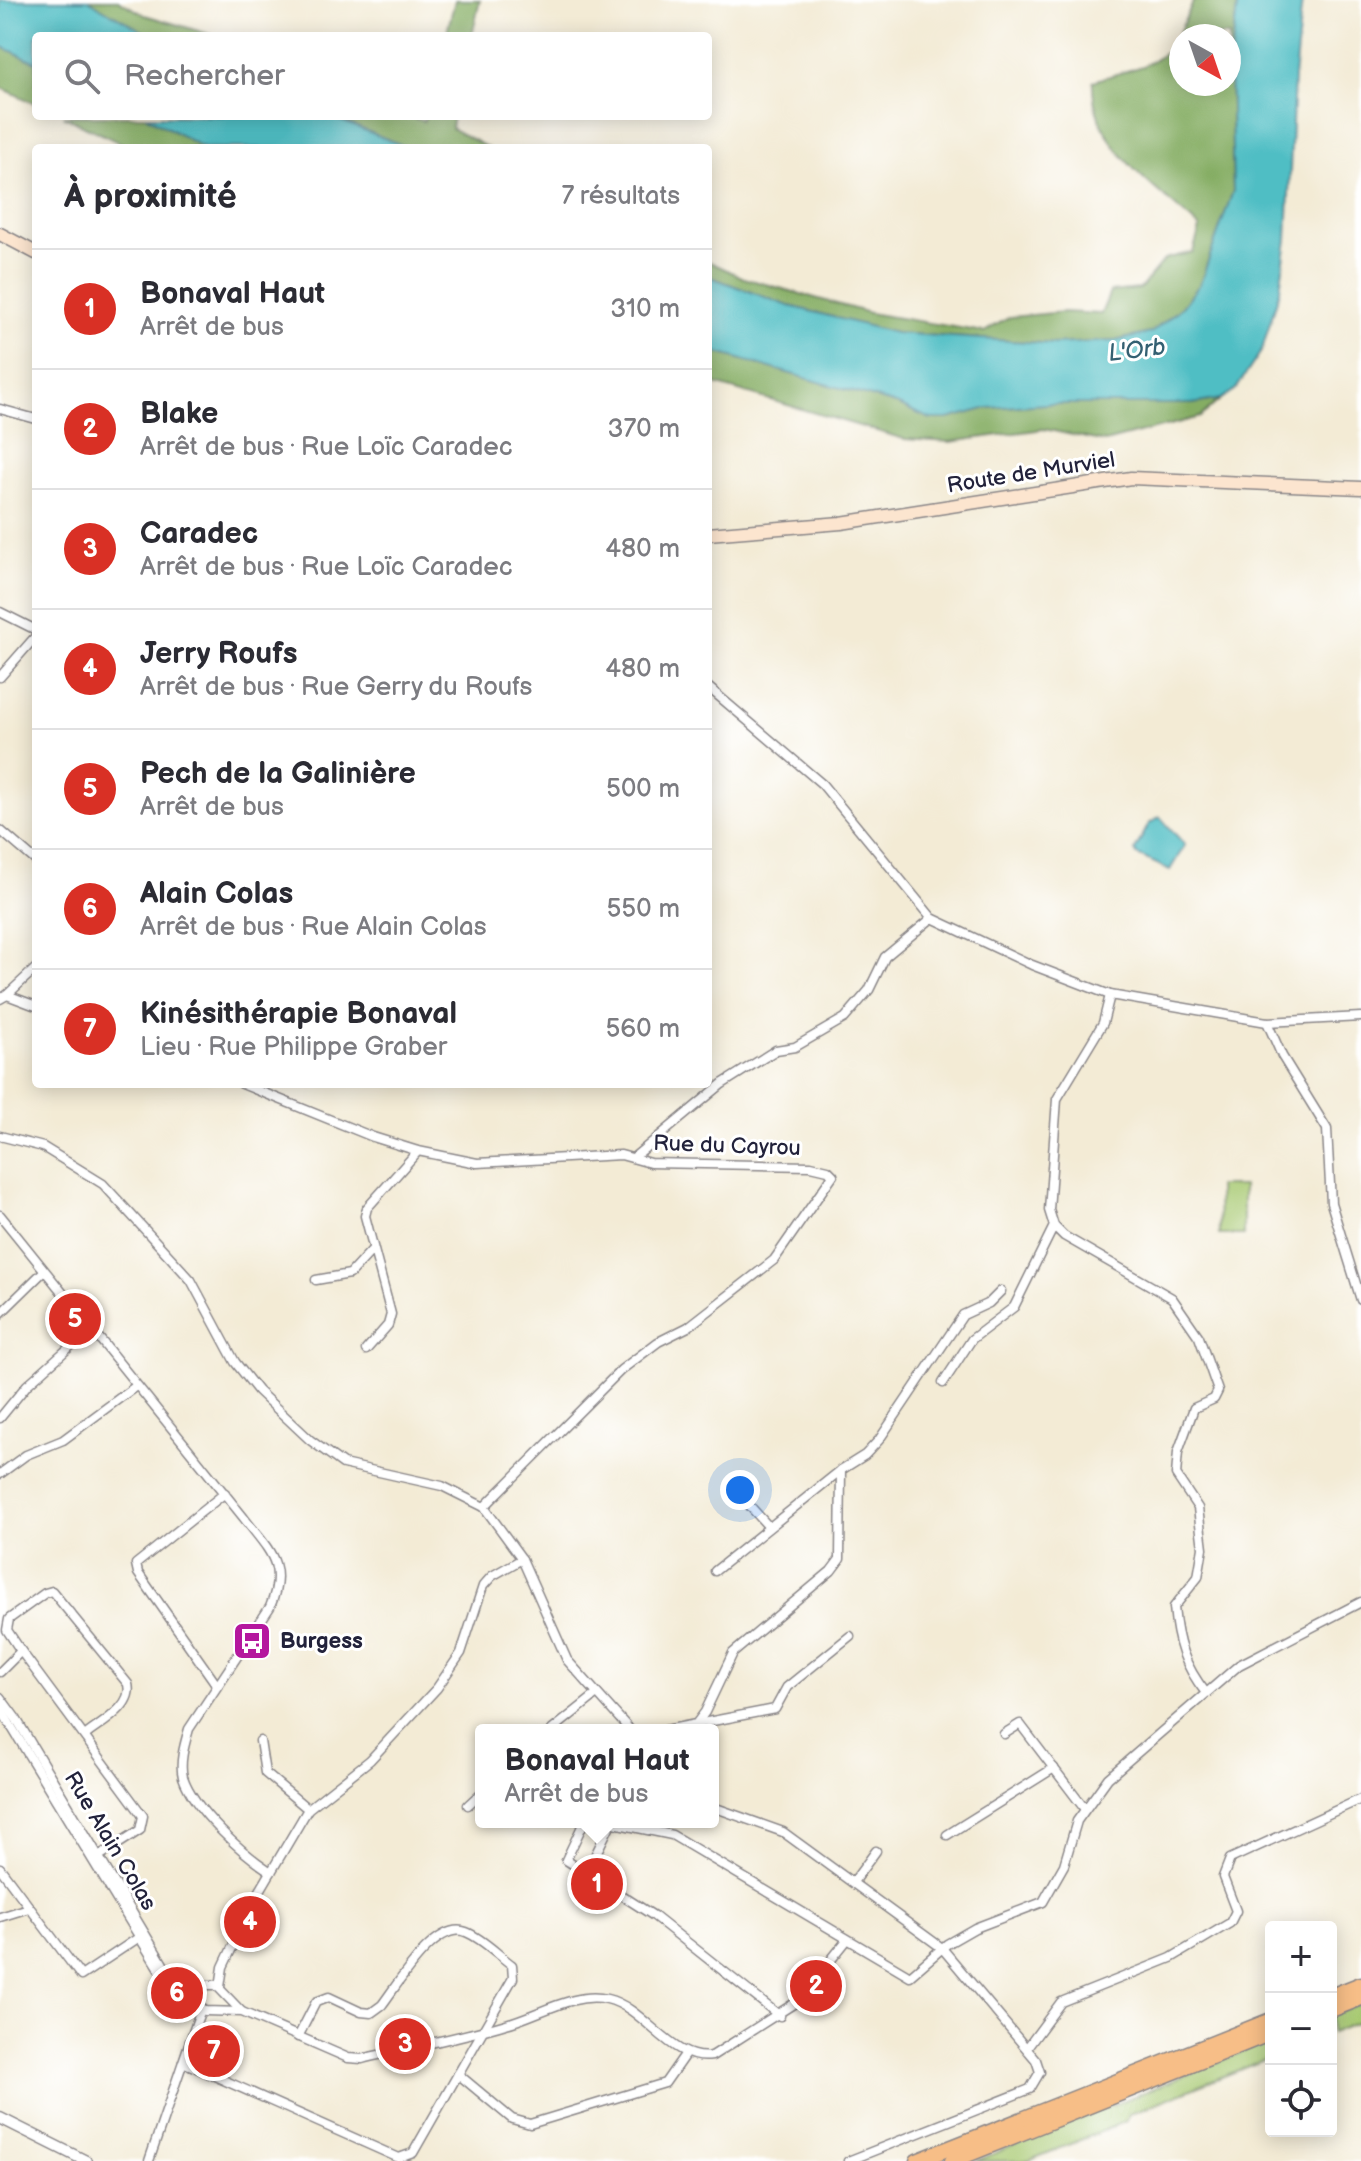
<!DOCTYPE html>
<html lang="fr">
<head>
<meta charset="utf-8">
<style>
	body { margin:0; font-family:"Balsamiq Sans",sans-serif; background:#f2f2f3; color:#2b2b33 }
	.controls { position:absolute; right:24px; bottom:24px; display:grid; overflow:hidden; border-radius:8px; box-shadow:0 4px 20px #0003 }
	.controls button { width:72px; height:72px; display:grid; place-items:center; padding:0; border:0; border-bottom:2px solid #e1e1e2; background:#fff; color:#2b2b33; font:40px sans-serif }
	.compass { position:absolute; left:1169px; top:24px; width:72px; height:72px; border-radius:50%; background:#fff; box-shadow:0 4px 20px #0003; rotate:140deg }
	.you { position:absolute; left:740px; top:1490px; width:28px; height:28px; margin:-20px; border:6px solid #fff; border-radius:50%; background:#1a73e8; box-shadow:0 0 0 12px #1a73e833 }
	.badge { display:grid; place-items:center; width:52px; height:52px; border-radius:50%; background:#d93025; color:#fff; font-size:26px; font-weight:700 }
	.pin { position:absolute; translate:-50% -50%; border:4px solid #fff; box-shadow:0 2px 8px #0006 }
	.popup { position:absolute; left:475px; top:1724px; width:244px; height:104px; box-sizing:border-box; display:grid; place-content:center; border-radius:8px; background:#fff; filter:drop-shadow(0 2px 6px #0005); font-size:26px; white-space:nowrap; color:#7c7c81 }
	.popup b { font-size:30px; color:#2b2b33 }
	.popup::after { content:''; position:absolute; left:50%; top:100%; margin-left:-16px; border:16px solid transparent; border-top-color:#fff }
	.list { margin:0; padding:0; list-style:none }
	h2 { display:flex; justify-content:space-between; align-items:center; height:104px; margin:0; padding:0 32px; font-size:34px }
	h2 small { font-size:26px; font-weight:400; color:#7c7c81 }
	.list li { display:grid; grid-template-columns:52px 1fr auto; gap:24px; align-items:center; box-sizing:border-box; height:120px; padding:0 32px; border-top:2px solid #e1e1e2 }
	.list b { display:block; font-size:30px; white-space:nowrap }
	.list p { margin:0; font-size:26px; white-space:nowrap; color:#7c7c81 }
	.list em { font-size:26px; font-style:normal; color:#7c7c81 }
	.icon { flex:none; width:44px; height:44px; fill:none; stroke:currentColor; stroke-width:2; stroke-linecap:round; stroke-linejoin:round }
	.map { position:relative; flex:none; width:1361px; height:2161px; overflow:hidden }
	.search { position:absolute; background:#fff; box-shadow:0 4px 20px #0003; left:32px; top:32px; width:680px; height:88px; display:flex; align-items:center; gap:20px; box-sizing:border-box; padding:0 28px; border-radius:8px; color:#7c7c81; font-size:30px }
	.panel { position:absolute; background:#fff; box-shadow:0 4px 20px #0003; left:32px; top:144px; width:680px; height:944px; border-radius:8px }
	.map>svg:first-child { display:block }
	.green { fill:#a7c971; stroke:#647656; stroke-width:2 }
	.forest { fill:#85ad63; stroke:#54684f; stroke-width:2; fill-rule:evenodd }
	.water { fill:#50bec4; stroke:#397080; stroke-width:2 }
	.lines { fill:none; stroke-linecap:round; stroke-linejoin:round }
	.minor-casing { stroke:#8a8688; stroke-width:11 }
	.tertiary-casing { stroke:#8a8688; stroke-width:13 }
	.secondary-casing { stroke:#8a8688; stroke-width:15 }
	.trunk-casing { stroke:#8a8688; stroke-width:17 }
	.minor { stroke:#fff; stroke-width:8 }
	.tertiary { stroke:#fff; stroke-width:10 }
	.secondary { stroke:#fce5cf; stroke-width:12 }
	.trunk { stroke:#f7be87; stroke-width:14 }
	.labels { text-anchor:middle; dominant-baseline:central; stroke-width:6; stroke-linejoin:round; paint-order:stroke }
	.street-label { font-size:22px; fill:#22223b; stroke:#fff }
	.poi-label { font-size:22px; font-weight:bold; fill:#22223b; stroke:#fff; text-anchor:start }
	.water-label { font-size:24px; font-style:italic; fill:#346072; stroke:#fff }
</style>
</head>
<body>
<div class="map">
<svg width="1361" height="2161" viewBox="0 0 1361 2161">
	<rect width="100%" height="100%" fill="#fff"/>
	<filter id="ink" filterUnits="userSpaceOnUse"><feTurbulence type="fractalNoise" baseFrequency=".0125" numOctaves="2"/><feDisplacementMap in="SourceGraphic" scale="16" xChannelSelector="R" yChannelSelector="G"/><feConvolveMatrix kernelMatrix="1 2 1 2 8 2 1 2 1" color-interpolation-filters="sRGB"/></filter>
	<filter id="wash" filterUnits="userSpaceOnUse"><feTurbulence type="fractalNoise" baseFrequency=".006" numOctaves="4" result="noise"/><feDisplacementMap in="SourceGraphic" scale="32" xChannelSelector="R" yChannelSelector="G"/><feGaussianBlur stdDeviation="1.8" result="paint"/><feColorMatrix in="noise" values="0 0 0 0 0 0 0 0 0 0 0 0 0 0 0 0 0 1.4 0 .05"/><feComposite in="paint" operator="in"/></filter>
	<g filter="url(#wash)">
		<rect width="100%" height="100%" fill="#f3ebd5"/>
		<g class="green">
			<path d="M 1218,1186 L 1243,1186 L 1243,1235 L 1219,1235 Z"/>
			<path d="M 1361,2003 L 1361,2021 L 1331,2033 L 1331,2015 Z"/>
			<path d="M 1271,2040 L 1271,2057 L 1129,2114 L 1127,2121 L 1028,2161 L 976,2161 Z"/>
		</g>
		<g class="forest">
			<path d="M 88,0 L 118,0 L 145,15 L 216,36 L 151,36 Z"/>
			<path d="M 455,0 L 480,0 L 472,36 L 446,36 Z"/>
			<path d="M 1194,0 L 1238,0 L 1230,64 L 1233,191 L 1200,284 L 1182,307 L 1151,333 L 1115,341 L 1055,344 L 895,333 L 786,305 L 708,276 L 708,261 L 744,278 L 869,313 L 984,332 L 1010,317 L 1064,312 L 1101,314 L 1110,292 L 1140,289 L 1165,259 L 1193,252 L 1200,228 C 1158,188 1090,147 1093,81 L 1143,66 L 1171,50 ZM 1181,36 L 1229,36 L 1229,84 L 1181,84 Z"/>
			<path d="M 0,46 L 36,62 L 36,104 L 0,87 Z"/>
			<path d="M 63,116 L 146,116 L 204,148 L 131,148 Z"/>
			<path d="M 329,116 L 405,116 L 424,121 L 425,116 L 453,116 L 451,128 L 488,148 L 409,148 Z"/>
			<path d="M 708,350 L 896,404 L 931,419 L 948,419 L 988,408 L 1046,404 L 1192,404 L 1221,399 L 1200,417 L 1105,442 L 1044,429 L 950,442 L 904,439 L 708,382 Z"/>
		</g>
		<g class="water">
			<path d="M 0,0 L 88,0 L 151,36 L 36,36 L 36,62 L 0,46 Z"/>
			<path d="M 1238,0 L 1302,0 L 1294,77 L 1287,240 L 1280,289 L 1262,350 L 1236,389 L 1221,399 L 1192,404 L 1046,404 L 988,408 L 948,419 L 931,419 L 896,404 L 708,350 L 708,276 L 786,305 L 895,333 L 1055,344 L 1115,341 L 1151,333 L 1182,307 L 1200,284 L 1233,191 L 1230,64 Z"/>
			<path d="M 146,116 L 329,116 L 409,148 L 204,148 Z"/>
			<path d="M 1160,817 L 1185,845 L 1170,870 L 1137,855 L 1135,850 L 1149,824 Z"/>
		</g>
	</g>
	<g filter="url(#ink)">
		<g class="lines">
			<g class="minor-casing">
				<g id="minor">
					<path d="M 0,409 L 36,419"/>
					<path d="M 0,612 L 36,630"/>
					<path d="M 0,677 L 36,636"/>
					<path d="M 708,687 L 822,784 L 932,918 L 1032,965 L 1110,995 L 1267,1022 L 1361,1017"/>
					<path d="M 0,830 L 36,861"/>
					<path d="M 7,995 L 36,968"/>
					<path d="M 1110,995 L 1103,1023 L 1057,1099 L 1049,1210 L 1054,1226 L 1064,1236 L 1172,1298 L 1199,1337 L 1218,1391 L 1214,1399 L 1194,1408 L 1178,1452 L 1176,1475 L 1198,1508 L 1203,1548 L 1198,1577 L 1174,1607 C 1177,1642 1184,1665 1206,1693"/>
					<path d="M 0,999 L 7,995 L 36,1006"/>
					<path d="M 1267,1022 L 1282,1056 L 1327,1129 L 1331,1203 L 1361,1300"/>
					<path d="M 242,1084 L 373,1137 L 418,1151 L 477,1163 L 621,1155 L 650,1163 L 811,1166 L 828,1170 L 833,1175 L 774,1260 L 688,1327 L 658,1342 L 621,1370 L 484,1507"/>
					<path d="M 0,1136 L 43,1147 L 103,1184 L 191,1280 L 235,1362 L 258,1391 L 310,1440 L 343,1464 L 442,1486 L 484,1507 L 522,1559 L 567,1660 L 630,1730"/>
					<path d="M 633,1158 L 722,1084 L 776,1050 L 795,1047 L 845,1018 L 869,990 L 885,957 L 932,918"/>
					<path d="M 0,1215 L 244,1518 C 269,1551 288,1564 270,1607 L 189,1729 C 185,1743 179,1762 183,1777 C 194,1810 242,1853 271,1872"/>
					<path d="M 316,1280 L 350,1274 L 372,1250"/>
					<path d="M 0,1314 L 44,1271"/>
					<path d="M 366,1350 L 388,1325 L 391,1314 L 365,1216 L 367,1208 L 418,1151"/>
					<path d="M 943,1383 L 972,1339 L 1014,1307 L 1054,1226"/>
					<path d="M 0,1418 L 27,1385 L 91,1328"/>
					<path d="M 0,1474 L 26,1455 L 63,1440 L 136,1386"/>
					<path d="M 738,1493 L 768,1526"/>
					<path d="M 715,1571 L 841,1470"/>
					<path d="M 21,1651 L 7,1630 L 9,1619 L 45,1593 L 52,1591 L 128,1684 C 134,1706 101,1723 86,1735"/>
					<path d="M 0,1672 L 21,1651 L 143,1816 L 140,1830 L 98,1857"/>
					<path d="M 216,1684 L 138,1573 L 136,1564 L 225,1493"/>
					<path d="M 0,1697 L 17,1720 L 166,1969 L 173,1977 L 201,1988"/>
					<path d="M 0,1708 L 165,1979 L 185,1990 L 205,2011 L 242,2012 L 348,2058 L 362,2059 C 410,2047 459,2038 506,2024 C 537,2016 575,1991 607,1999 C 646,2008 671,2063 712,2056 L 798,2001 L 847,1940"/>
					<path d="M 697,1724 L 775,1709 L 787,1687 L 850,1636"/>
					<path d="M 552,1730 L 597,1694"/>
					<path d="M 666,1730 L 696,1724 L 705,1712 L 733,1653 L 831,1571 L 840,1559 L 841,1470 L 865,1455 L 879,1440 L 963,1315 L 989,1303 L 1001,1291"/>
					<path d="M 1004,1734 L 1020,1724 L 1084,1808"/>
					<path d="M 260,1741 L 265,1773 L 308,1809"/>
					<path d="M 468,1805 L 481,1793"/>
					<path d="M 713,1807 L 783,1832 L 942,1948 L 1036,2060 L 1040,2072 L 1030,2089 L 848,2161"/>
					<path d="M 584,1822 L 566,1860 L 654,1916 L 780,2016"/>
					<path d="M 609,1822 L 672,1835 L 910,1976 L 947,1944 L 975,1928 L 1043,1902 L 1064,1865 L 1077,1821 L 1108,1778 L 1239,1665 L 1361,1602"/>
					<path d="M 947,1835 L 1054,1768"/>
					<path d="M 0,1868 L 81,1976 L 138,1938"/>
					<path d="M 587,1872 L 611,1823"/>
					<path d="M 854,1881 L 876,1851"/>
					<path d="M 0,1917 L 29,1908"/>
					<path d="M 220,1987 L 223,1967 L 254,1901 L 308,1809 L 370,1760 L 437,1688 L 461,1653 L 483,1586 L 492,1576 L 522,1559"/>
					<path d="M 198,1992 L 205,1985 L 216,1985 L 241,2011"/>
					<path d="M 1027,2048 L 1061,2002 L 1171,1958 L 1230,1923 L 1236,1911 L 1223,1877 L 1230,1859 L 1361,1799"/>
					<path d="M 183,2062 L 399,2158 L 413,2153 L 513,1978 L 512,1965 C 498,1955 482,1938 466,1932 C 436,1920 398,1984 382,2005 L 371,2013 L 361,2012 L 329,1997 L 316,2002 L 298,2037"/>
					<path d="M 458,2074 L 512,2119 L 530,2124 L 665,2083 L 686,2053"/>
					<path d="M 149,2161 L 201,2009"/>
				</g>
			</g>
			<g class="tertiary-casing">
				<path id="tertiary" d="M 0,2118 L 86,2161"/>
			</g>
			<g class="secondary-casing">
				<g id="secondary">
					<path d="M 0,234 L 36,253"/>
					<path d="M 708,534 L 841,523 L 1131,478 L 1361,488"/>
				</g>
			</g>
			<g class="trunk-casing">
				<g id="trunk">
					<path d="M 1331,1996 L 1361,1984"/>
					<path d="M 1331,2010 L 1361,1998"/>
					<path d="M 917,2161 L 1271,2020"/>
					<path d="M 952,2161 L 1271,2033"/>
				</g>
			</g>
			<use href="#minor" class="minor"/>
			<use href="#tertiary" class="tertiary"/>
			<use href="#secondary" class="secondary"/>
			<use href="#trunk" class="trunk"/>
		</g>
	</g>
	<defs>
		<g id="bus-square" transform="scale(2)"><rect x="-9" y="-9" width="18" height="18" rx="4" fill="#b5179e" stroke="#fff"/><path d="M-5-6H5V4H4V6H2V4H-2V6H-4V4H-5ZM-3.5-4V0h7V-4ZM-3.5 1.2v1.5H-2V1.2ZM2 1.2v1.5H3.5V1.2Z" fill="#fff"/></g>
	</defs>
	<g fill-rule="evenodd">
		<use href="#bus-square" x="252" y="1641"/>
	</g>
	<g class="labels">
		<g class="street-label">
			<text transform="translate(1031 473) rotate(-9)">Route de Murviel</text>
			<text transform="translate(727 1146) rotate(2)">Rue du Cayrou</text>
			<text transform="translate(110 1841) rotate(59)">Rue Alain Colas</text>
		</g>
		<g class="poi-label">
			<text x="280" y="1641">Burgess</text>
		</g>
		<g class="water-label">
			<text transform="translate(1137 350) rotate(-7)">L'Orb</text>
		</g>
	</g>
</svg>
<div class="controls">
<button>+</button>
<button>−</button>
<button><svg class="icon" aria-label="locate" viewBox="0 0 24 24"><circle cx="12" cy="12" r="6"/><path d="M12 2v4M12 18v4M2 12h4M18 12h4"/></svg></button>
</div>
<svg class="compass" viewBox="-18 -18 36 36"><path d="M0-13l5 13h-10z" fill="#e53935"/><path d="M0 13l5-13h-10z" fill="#7c7c81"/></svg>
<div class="you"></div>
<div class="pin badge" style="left:597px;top:1884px">1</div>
<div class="popup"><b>Bonaval Haut</b>Arrêt de bus</div>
<div class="pin badge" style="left:816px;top:1986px">2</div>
<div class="pin badge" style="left:405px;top:2044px">3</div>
<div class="pin badge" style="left:250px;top:1922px">4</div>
<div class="pin badge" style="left:75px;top:1319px">5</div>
<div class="pin badge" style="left:177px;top:1993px">6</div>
<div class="pin badge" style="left:214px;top:2051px">7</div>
<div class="search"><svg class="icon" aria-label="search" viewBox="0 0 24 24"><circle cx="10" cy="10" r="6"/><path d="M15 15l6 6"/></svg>Rechercher</div>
<section class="panel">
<h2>À proximité<small>7 résultats</small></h2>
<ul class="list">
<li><span class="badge">1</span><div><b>Bonaval Haut</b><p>Arrêt de bus</p></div><em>310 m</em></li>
<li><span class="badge">2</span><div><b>Blake</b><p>Arrêt de bus · Rue Loïc Caradec</p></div><em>370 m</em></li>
<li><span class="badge">3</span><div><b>Caradec</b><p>Arrêt de bus · Rue Loïc Caradec</p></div><em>480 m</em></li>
<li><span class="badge">4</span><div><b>Jerry Roufs</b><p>Arrêt de bus · Rue Gerry du Roufs</p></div><em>480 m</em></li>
<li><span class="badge">5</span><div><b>Pech de la Galinière</b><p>Arrêt de bus</p></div><em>500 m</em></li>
<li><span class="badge">6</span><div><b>Alain Colas</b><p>Arrêt de bus · Rue Alain Colas</p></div><em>550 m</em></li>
<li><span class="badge">7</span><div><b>Kinésithérapie Bonaval</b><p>Lieu · Rue Philippe Graber</p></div><em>560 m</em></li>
</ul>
</section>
</div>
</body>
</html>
